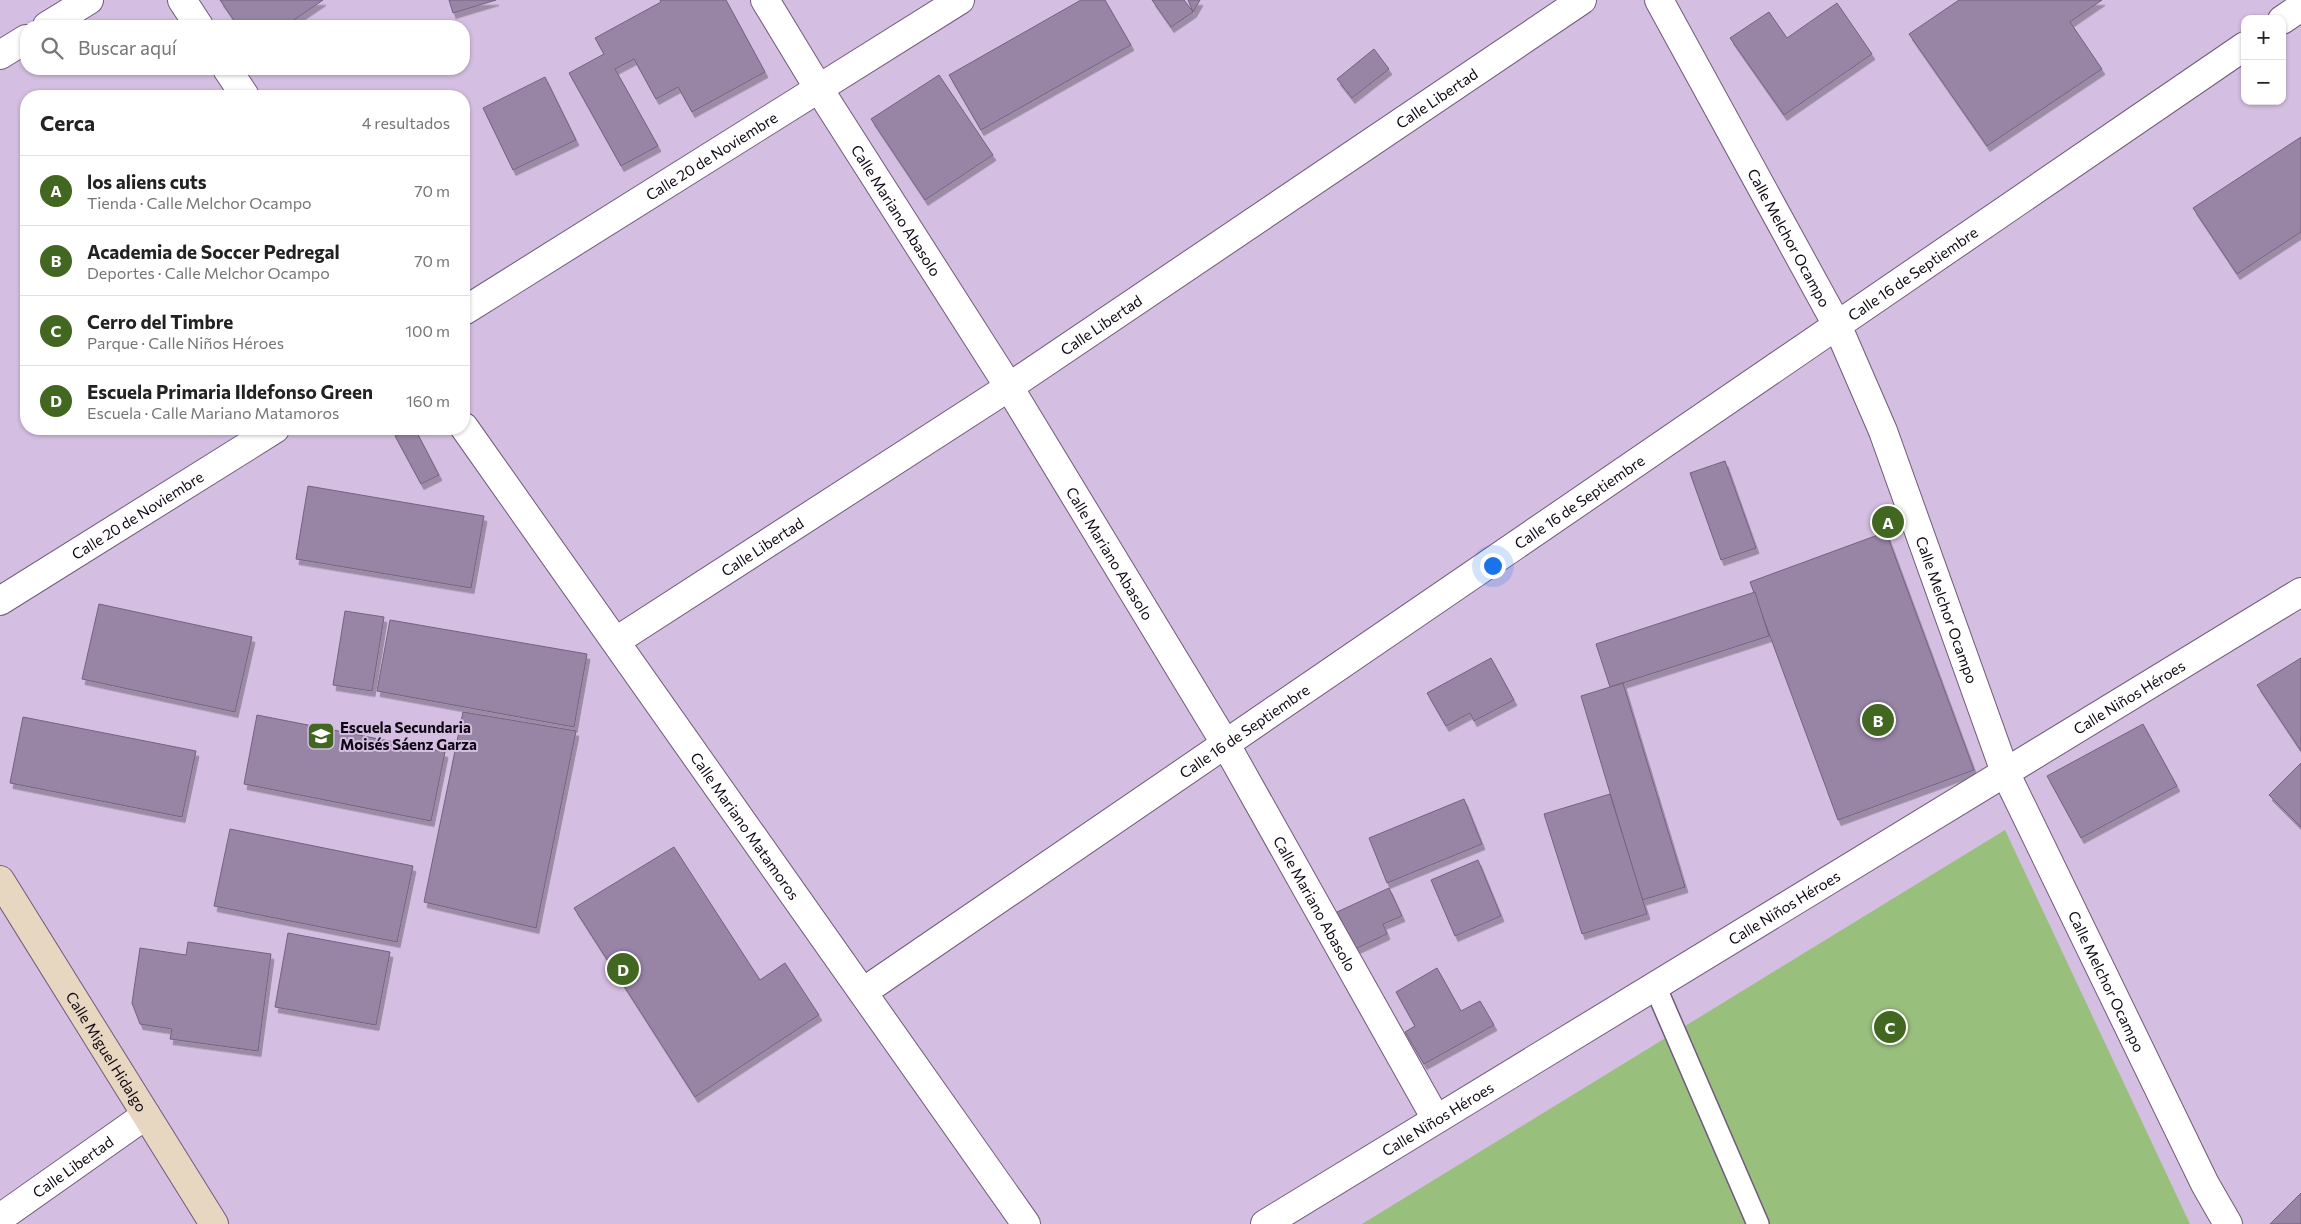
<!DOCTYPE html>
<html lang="es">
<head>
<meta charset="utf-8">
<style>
	body { margin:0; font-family:Commissioner,sans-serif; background:#f2f2f2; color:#222 }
	.controls { position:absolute; right:15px; top:15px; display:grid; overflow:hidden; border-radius:10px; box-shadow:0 1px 4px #0004 }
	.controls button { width:45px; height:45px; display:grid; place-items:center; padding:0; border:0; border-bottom:1px solid #e0e0e0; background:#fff; color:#222; font:25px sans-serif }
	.you { position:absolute; left:1492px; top:565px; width:18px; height:18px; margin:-12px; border:4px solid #fff; border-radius:50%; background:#1a73e8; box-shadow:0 0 0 8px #1a73e833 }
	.badge { display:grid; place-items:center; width:32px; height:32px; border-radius:50%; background:#426721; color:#fff; font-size:16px; font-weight:700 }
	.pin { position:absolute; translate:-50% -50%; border:2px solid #fff; box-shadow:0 1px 5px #0006 }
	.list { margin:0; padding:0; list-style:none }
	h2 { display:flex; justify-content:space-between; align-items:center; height:65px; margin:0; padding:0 20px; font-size:21px }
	h2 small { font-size:16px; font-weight:400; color:#767676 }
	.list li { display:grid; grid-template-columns:32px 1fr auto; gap:15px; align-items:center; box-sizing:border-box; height:70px; padding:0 20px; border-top:1px solid #e0e0e0 }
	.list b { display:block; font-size:19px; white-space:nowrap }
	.list p { margin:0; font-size:16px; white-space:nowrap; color:#767676 }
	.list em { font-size:16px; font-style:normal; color:#767676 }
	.icon { flex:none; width:28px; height:28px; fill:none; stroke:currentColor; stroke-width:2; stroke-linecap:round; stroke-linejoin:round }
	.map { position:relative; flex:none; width:2301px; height:1224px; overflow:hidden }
	.search { position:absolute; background:#fff; box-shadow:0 1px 4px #0004; left:20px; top:20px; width:450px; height:55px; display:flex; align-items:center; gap:12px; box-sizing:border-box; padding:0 18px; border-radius:20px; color:#767676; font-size:19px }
	.panel { position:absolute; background:#fff; box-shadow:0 1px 4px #0004; left:20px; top:90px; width:450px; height:345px; border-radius:20px }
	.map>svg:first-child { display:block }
	.green { fill:#99bf7d }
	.building { fill:#9884a5; stroke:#756181; filter:url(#shadow) }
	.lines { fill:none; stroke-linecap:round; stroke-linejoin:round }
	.service-casing { stroke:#6f5b7a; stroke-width:24 }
	.minor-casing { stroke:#6f5b7a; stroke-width:30 }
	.secondary-casing { stroke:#6f5b7a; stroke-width:30 }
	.service { stroke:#fff; stroke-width:21 }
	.minor { stroke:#fff; stroke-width:28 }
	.secondary { stroke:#e8d7c0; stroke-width:28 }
	.labels { text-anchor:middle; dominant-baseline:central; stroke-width:4; stroke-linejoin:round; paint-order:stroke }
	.street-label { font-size:15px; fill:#0f0813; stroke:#d4bee1 }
	.poi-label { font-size:15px; font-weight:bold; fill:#0f0813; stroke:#d4bee1; text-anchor:start }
</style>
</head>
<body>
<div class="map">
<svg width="2301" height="1224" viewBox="0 0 2301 1224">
	<defs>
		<filter id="shadow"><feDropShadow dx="3" dy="5.5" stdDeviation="0" flood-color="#0004"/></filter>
	</defs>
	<rect width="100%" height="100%" fill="#d4bee1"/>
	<path class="green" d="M 2005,830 L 2190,1224 L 1362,1224 Z"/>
	<g class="building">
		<path d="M 220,0 L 323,0 L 285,26 L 238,26 Z"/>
		<path d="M 449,0 L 496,0 L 453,13 Z"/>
		<path d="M 660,0 L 726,0 L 765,72 L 692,112 L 678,87 L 656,99 L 634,59 L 615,69 L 658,146 L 621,166 L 569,73 L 604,54 L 595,38 L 661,2 Z"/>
		<path d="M 1081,0 L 1105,0 L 1131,45 L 981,130 L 949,75 Z"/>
		<path d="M 1152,0 L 1184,0 L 1193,12 L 1171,27 Z"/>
		<path d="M 1188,0 L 1200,0 L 1193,12 Z"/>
		<path d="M 1959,0 L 2102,0 L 2070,22 L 2102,69 L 1987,146 L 1909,34 Z"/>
		<path d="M 1837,3 L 1872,54 L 1784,115 L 1730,38 L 1769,12 L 1787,38 Z"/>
		<path d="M 1374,49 L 1389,69 L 1352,98 L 1337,79 Z"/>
		<path d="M 939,75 L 993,155 L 925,200 L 871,119 Z"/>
		<path d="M 545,77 L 576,140 L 513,170 L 483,108 Z"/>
		<path d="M 2301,137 L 2301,232 L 2237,274 L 2193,208 Z"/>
		<path d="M 408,429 L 415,429 L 439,475 L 421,484 L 395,436 Z"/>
		<path d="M 1725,461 L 1756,548 L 1721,560 L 1690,473 Z"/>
		<path d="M 308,486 L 484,516 L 471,588 L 296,559 Z"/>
		<path d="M 1886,532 L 1974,770 L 1838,820 L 1750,582 Z"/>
		<path d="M 1755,592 L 1769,636 L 1610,687 L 1596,644 Z"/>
		<path d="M 99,604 L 252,637 L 235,712 L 82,679 Z"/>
		<path d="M 345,611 L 384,617 L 372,691 L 333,685 Z"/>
		<path d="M 390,620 L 587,654 L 574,727 L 377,691 Z"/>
		<path d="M 1491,658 L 1514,700 L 1474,721 L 1470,713 L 1446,726 L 1427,693 Z"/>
		<path d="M 2301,658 L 2301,751 L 2257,685 Z"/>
		<path d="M 1623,683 L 1685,887 L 1642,900 L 1581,696 Z"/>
		<path d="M 463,712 L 576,731 L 536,928 L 424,902 Z"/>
		<path d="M 257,715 L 445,752 L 431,821 L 244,784 Z"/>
		<path d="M 23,717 L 196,751 L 182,817 L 10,783 Z"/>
		<path d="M 2143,724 L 2177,786 L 2081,838 L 2047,776 Z"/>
		<path d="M 2301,763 L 2301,827 L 2269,795 Z"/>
		<path d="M 1610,794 L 1647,914 L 1582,934 L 1544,814 Z"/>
		<path d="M 1464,799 L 1482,844 L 1387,883 L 1369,838 Z"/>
		<path d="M 230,829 L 413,866 L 397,942 L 214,906 Z"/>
		<path d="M 674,847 L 760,980 L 785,963 L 819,1015 L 695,1097 L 574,908 Z"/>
		<path d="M 1478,860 L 1501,916 L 1455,936 L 1431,880 Z"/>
		<path d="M 1389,888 L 1402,916 L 1383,924 L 1387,934 L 1355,949 L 1337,912 Z"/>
		<path d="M 288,933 L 390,952 L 376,1025 L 275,1007 Z"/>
		<path d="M 188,942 L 271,954 L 258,1051 L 170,1039 L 172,1029 L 140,1024 L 132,1003 L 140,948 L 186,955 Z"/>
		<path d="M 1437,968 L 1461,1011 L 1480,1001 L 1494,1025 L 1424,1064 L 1405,1032 L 1415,1026 L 1396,992 Z"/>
		<path d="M 2301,1193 L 2301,1224 L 2270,1224 Z"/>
	</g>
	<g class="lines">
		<g class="service-casing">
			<path id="service" d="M 1655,986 L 1758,1224"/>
		</g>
		<g class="minor-casing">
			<g id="minor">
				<path d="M 182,0 L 199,26"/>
				<path id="s1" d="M 765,0 L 819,89 L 1009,387 L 1225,743 L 1436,1119"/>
				<path id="s2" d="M 1659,0 L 1837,325 L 1883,431 L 2005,772 L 2205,1184 L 2228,1224"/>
				<path d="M 2282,20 L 2301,7"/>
				<path d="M 47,26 L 89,0"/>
				<path d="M 0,55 L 26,39"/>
				<path d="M 227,69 L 245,96"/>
				<path id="s3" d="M 464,311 L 960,0"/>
				<path id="s4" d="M 464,427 L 1026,1224"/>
				<path id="s5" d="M 0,601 L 275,429"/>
				<path id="s6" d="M 616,641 L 1009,387 L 1582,0"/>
				<path id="s7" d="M 863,992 L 2245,46"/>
				<path id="s8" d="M 0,1218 L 146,1115"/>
				<path id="s9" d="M 1265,1224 L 2301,592"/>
			</g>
		</g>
		<g class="secondary-casing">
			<g id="secondary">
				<path id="s10" d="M 0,880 L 214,1224"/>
			</g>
		</g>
		<use href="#service" class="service"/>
		<use href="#minor" class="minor"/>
		<use href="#secondary" class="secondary"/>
	</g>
	<defs>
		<g id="school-square" transform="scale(1.4375)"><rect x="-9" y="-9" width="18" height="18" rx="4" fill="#426721" stroke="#d4bee1"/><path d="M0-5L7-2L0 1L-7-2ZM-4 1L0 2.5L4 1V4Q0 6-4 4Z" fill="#fff"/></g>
	</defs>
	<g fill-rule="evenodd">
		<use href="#school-square" x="321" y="736"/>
	</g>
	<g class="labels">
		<g class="street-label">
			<text stroke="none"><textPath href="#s6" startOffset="984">Calle Libertad</textPath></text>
			<text stroke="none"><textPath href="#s3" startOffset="292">Calle 20 de Noviembre</textPath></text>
			<text stroke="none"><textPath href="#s1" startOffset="248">Calle Mariano Abasolo</textPath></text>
			<text stroke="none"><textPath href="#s2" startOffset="271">Calle Melchor Ocampo</textPath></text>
			<text stroke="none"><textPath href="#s7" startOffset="1272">Calle 16 de Septiembre</textPath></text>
			<text stroke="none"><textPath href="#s6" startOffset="579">Calle Libertad</textPath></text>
			<text stroke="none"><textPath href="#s7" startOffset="868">Calle 16 de Septiembre</textPath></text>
			<text stroke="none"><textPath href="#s5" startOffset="162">Calle 20 de Noviembre</textPath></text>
			<text stroke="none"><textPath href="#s6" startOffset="174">Calle Libertad</textPath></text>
			<text stroke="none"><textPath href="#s1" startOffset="652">Calle Mariano Abasolo</textPath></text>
			<text stroke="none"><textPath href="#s2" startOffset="676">Calle Melchor Ocampo</textPath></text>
			<text stroke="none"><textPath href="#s9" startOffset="1012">Calle Niños Héroes</textPath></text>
			<text stroke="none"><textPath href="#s7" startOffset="462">Calle 16 de Septiembre</textPath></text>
			<text stroke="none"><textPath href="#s4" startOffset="488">Calle Mariano Matamoros</textPath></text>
			<text stroke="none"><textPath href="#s1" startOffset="1058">Calle Mariano Abasolo</textPath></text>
			<text stroke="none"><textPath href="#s9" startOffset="608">Calle Niños Héroes</textPath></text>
			<text stroke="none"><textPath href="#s2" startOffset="1081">Calle Melchor Ocampo</textPath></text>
			<text stroke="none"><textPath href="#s10" startOffset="202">Calle Miguel Hidalgo</textPath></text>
			<text stroke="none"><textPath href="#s9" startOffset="202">Calle Niños Héroes</textPath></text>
			<text stroke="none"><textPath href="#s8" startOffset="89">Calle Libertad</textPath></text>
		</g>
		<g class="poi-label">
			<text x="340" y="727">Escuela Secundaria<tspan x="340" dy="17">Moisés Sáenz Garza</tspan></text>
		</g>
	</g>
</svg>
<div class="controls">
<button>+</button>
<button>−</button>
</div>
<div class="you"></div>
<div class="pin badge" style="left:1888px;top:522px">A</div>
<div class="pin badge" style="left:1878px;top:720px">B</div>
<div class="pin badge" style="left:1890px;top:1027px">C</div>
<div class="pin badge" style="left:623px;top:969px">D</div>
<div class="search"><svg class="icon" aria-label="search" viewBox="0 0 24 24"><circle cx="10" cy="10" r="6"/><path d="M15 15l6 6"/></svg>Buscar aquí</div>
<section class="panel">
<h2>Cerca<small>4 resultados</small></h2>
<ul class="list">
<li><span class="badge">A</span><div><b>los aliens cuts</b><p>Tienda · Calle Melchor Ocampo</p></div><em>70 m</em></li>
<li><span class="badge">B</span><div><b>Academia de Soccer Pedregal</b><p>Deportes · Calle Melchor Ocampo</p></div><em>70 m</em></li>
<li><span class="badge">C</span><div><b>Cerro del Timbre</b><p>Parque · Calle Niños Héroes</p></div><em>100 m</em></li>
<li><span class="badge">D</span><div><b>Escuela Primaria Ildefonso Green</b><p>Escuela · Calle Mariano Matamoros</p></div><em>160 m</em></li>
</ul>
</section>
</div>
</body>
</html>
